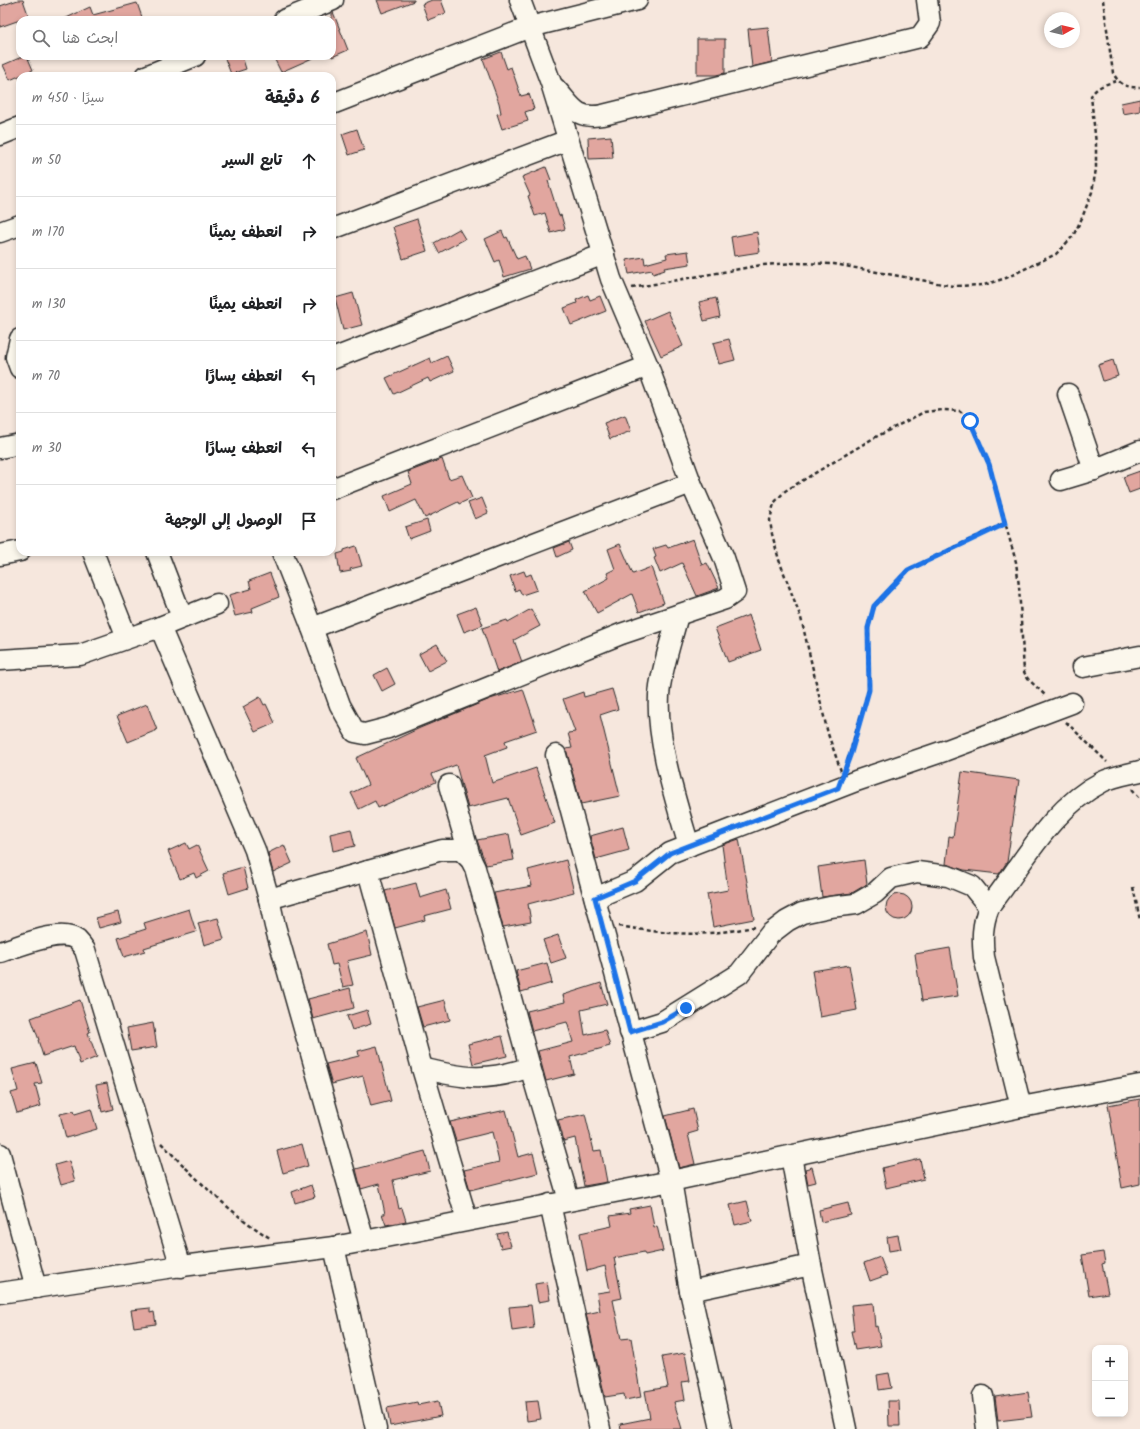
<!DOCTYPE html>
<html lang="ar">
<head>
<meta charset="utf-8">
<style>
	body { margin:0; font-family:Kalam,"Playpen Sans Arabic",sans-serif; background:#f6f6f6; color:#202124; direction:rtl }
	.controls { position:absolute; right:12px; bottom:12px; display:grid; overflow:hidden; border-radius:8px; box-shadow:0 2px 6px #0003 }
	.controls button { width:36px; height:36px; display:grid; place-items:center; padding:0; border:0; border-bottom:1px solid #e0e0e0; background:#fff; color:#202124; font:20px sans-serif }
	.compass { position:absolute; left:1044px; top:12px; width:36px; height:36px; border-radius:50%; background:#fff; box-shadow:0 2px 6px #0003; rotate:82deg }
	.stop { position:absolute; width:12px; height:12px; margin:-9px; border:3px solid #1a73e8; border-radius:50%; background:#fff }
	.stop.end { background:#1a73e8; border-color:#fff; box-shadow:0 1px 4px #0008 }
	.list { margin:0; padding:0; list-style:none }
	h2 { display:flex; justify-content:space-between; align-items:center; height:52px; margin:0; padding:0 16px; font-size:17px }
	h2 small { font-size:13px; font-weight:400; color:#757577 }
	.list li { display:grid; grid-template-columns:26px 1fr auto; gap:12px; align-items:center; box-sizing:border-box; height:72px; padding:0 16px; border-top:1px solid #e0e0e0 }
	.list b { display:block; font-size:15px; white-space:nowrap }
	.list em { font-size:13px; font-style:normal; color:#757577 }
	.icon { flex:none; width:22px; height:22px; fill:none; stroke:currentColor; stroke-width:2; stroke-linecap:round; stroke-linejoin:round }
	.map { position:relative; flex:none; width:1140px; height:1429px; overflow:hidden; direction:ltr }
	.search { position:absolute; background:#fff; box-shadow:0 2px 6px #0003; left:16px; top:16px; width:320px; height:44px; display:flex; align-items:center; gap:10px; box-sizing:border-box; padding:0 14px; border-radius:12px; color:#757577; font-size:15px }
	.panel { position:absolute; background:#fff; box-shadow:0 2px 6px #0003; left:16px; top:72px; width:320px; height:484px; border-radius:12px; direction:rtl }
	.map>svg:first-child { display:block }
	.building { fill:#e1a69f; stroke:#2b2b2b }
	.lines { fill:none; stroke-linecap:round; stroke-linejoin:round }
	.minor-casing { stroke:#2b2b2b; stroke-width:23 }
	.path { stroke:#2b2b2b; stroke-width:2.5; stroke-dasharray:4 3; stroke-linecap:butt }
	.minor { stroke:#fbf7ec; stroke-width:20 }
	.route { stroke:#1a73e8; stroke-width:5 }
</style>
</head>
<body>
<div class="map">
<svg width="1140" height="1429" viewBox="0 0 1140 1429">
	<rect width="100%" height="100%" fill="#f6e7dd"/>
	<filter id="ink" filterUnits="userSpaceOnUse"><feTurbulence type="fractalNoise" baseFrequency=".025" numOctaves="2"/><feDisplacementMap in="SourceGraphic" scale="8" xChannelSelector="R" yChannelSelector="G"/><feConvolveMatrix kernelMatrix="1 2 1 2 8 2 1 2 1" color-interpolation-filters="sRGB"/></filter>
	<g filter="url(#ink)">
		<g class="building">
			<path d="M 18,0 L 23,0 L 30,20 L 20,20 L 0,27 L 0,6 Z"/>
			<path d="M 377,0 L 414,0 L 414,1 L 382,13 Z"/>
			<path d="M 432,0 L 441,0 L 446,13 L 428,20 L 422,4 Z"/>
			<path d="M 137,3 L 143,20 L 62,20 L 90,7 L 93,15 Z"/>
			<path d="M 333,12 L 348,50 L 332,57 L 332,13 Z"/>
			<path d="M 768,27 L 772,62 L 752,67 L 748,29 Z"/>
			<path d="M 697,39 L 725,39 L 725,73 L 716,75 L 697,75 Z"/>
			<path d="M 501,52 L 507,69 L 511,67 L 521,96 L 529,94 L 534,109 L 525,112 L 528,121 L 502,129 L 497,114 L 501,113 L 499,103 L 483,59 Z"/>
			<path d="M 24,56 L 27,56 L 33,70 L 10,80 L 3,65 Z"/>
			<path d="M 224,56 L 242,56 L 246,69 L 231,74 Z"/>
			<path d="M 273,56 L 317,56 L 281,72 Z"/>
			<path d="M 1140,99 L 1140,111 L 1123,114 L 1121,103 Z"/>
			<path d="M 357,129 L 364,150 L 349,155 L 342,134 Z"/>
			<path d="M 611,136 L 613,158 L 589,159 L 588,138 Z"/>
			<path d="M 546,167 L 551,180 L 548,181 L 559,216 L 561,215 L 565,229 L 551,233 L 545,213 L 535,216 L 528,196 L 530,195 L 522,177 Z"/>
			<path d="M 417,219 L 427,251 L 403,259 L 393,227 Z"/>
			<path d="M 459,229 L 465,239 L 439,253 L 434,243 Z"/>
			<path d="M 502,231 L 505,238 L 507,237 L 517,259 L 525,256 L 530,269 L 504,277 L 499,260 L 495,262 L 485,239 Z"/>
			<path d="M 757,232 L 760,252 L 734,256 L 731,237 Z"/>
			<path d="M 688,251 L 690,264 L 664,268 L 665,270 L 653,274 L 652,270 L 629,274 L 626,260 L 644,257 L 645,264 L 667,258 L 666,254 Z"/>
			<path d="M 353,293 L 362,325 L 343,330 L 335,298 Z"/>
			<path d="M 588,295 L 590,300 L 600,296 L 606,311 L 571,325 L 564,308 L 577,303 L 576,300 Z"/>
			<path d="M 716,298 L 720,317 L 704,321 L 699,302 Z"/>
			<path d="M 668,311 L 683,346 L 661,356 L 645,321 Z"/>
			<path d="M 729,339 L 735,360 L 719,364 L 713,343 Z"/>
			<path d="M 447,356 L 454,371 L 430,382 L 428,378 L 394,394 L 386,378 L 430,358 L 432,363 Z"/>
			<path d="M 1113,360 L 1118,376 L 1103,381 L 1098,365 Z"/>
			<path d="M 625,415 L 631,431 L 610,439 L 604,423 Z"/>
			<path d="M 442,459 L 449,479 L 462,475 L 472,498 L 459,504 L 458,502 L 425,518 L 416,500 L 390,512 L 384,496 L 412,484 L 408,472 Z"/>
			<path d="M 1140,471 L 1140,489 L 1129,493 L 1123,477 Z"/>
			<path d="M 482,498 L 488,513 L 475,519 L 468,503 Z"/>
			<path d="M 427,520 L 430,531 L 409,539 L 405,527 Z"/>
			<path d="M 693,539 L 702,565 L 707,563 L 719,588 L 697,596 L 682,563 L 660,573 L 654,558 L 656,557 L 653,549 L 666,545 L 668,548 Z"/>
			<path d="M 569,542 L 572,550 L 557,557 L 554,548 Z"/>
			<path d="M 620,544 L 633,574 L 651,567 L 664,603 L 639,612 L 632,594 L 597,613 L 585,591 L 609,578 L 607,573 L 615,569 L 608,549 Z"/>
			<path d="M 356,546 L 362,566 L 350,569 L 351,571 L 340,573 L 337,554 L 344,552 L 344,550 Z"/>
			<path d="M 524,571 L 526,576 L 531,574 L 537,590 L 522,595 L 519,589 L 515,591 L 510,576 Z"/>
			<path d="M 270,573 L 279,597 L 252,608 L 253,612 L 235,616 L 229,595 L 251,589 L 249,581 Z"/>
			<path d="M 476,607 L 483,625 L 464,632 L 457,614 Z"/>
			<path d="M 531,609 L 540,626 L 514,640 L 522,662 L 497,672 L 482,628 L 507,620 L 508,622 Z"/>
			<path d="M 749,615 L 761,650 L 728,662 L 715,628 Z"/>
			<path d="M 437,644 L 447,661 L 428,671 L 419,654 Z"/>
			<path d="M 387,668 L 395,684 L 382,691 L 374,675 Z"/>
			<path d="M 523,689 L 537,730 L 505,741 L 507,747 L 485,755 L 492,783 L 536,768 L 555,823 L 521,835 L 508,798 L 468,808 L 456,765 L 432,774 L 436,782 L 378,808 L 375,801 L 359,809 L 351,793 L 368,785 L 356,758 L 420,728 L 490,699 Z"/>
			<path d="M 612,689 L 618,709 L 600,715 L 620,796 L 581,804 L 566,749 L 572,748 L 568,733 L 575,732 L 563,699 L 583,692 L 584,697 Z"/>
			<path d="M 260,697 L 264,705 L 266,704 L 275,723 L 255,732 L 243,707 Z"/>
			<path d="M 147,704 L 157,730 L 128,742 L 117,716 Z"/>
			<path d="M 962,772 L 1019,780 L 1007,862 L 999,874 L 964,870 L 946,864 L 949,836 L 953,837 Z"/>
			<path d="M 623,827 L 629,850 L 596,859 L 590,836 Z"/>
			<path d="M 351,829 L 355,846 L 333,851 L 330,834 Z"/>
			<path d="M 509,834 L 514,860 L 486,865 L 477,840 Z"/>
			<path d="M 739,839 L 754,919 L 713,927 L 707,894 L 728,890 L 722,845 Z"/>
			<path d="M 186,843 L 189,849 L 197,845 L 209,871 L 196,878 L 194,873 L 180,879 L 168,851 Z"/>
			<path d="M 284,845 L 292,863 L 273,872 L 268,853 Z"/>
			<path d="M 566,860 L 574,892 L 528,904 L 531,922 L 503,927 L 494,893 L 532,886 L 528,870 Z"/>
			<path d="M 864,860 L 867,884 L 852,893 L 822,897 L 818,867 Z"/>
			<path d="M 243,867 L 248,888 L 229,894 L 223,873 Z"/>
			<path d="M 416,883 L 420,898 L 446,890 L 451,909 L 424,916 L 425,920 L 395,928 L 385,891 Z"/>
			<circle cx="899" cy="907" r="13"/>
			<path d="M 189,909 L 196,932 L 144,948 L 145,951 L 124,957 L 118,938 L 146,929 L 144,923 Z"/>
			<path d="M 118,912 L 121,922 L 99,928 L 96,918 Z"/>
			<path d="M 218,918 L 224,939 L 204,945 L 198,923 Z"/>
			<path d="M 367,932 L 372,955 L 347,961 L 353,985 L 343,987 L 337,964 L 332,965 L 327,944 Z"/>
			<path d="M 558,935 L 566,958 L 551,963 L 543,940 Z"/>
			<path d="M 950,948 L 958,996 L 922,1001 L 915,954 Z"/>
			<path d="M 547,963 L 552,983 L 521,992 L 516,971 Z"/>
			<path d="M 849,965 L 857,1010 L 820,1017 L 812,971 Z"/>
			<path d="M 601,983 L 607,1004 L 581,1010 L 585,1035 L 605,1030 L 610,1046 L 570,1057 L 574,1074 L 546,1081 L 538,1051 L 573,1042 L 567,1022 L 532,1031 L 527,1011 L 565,1002 L 563,995 Z"/>
			<path d="M 350,988 L 354,1008 L 313,1019 L 308,999 Z"/>
			<path d="M 80,1000 L 90,1032 L 88,1033 L 97,1057 L 80,1064 L 74,1046 L 43,1056 L 38,1040 L 39,1040 L 31,1018 Z"/>
			<path d="M 445,1000 L 450,1020 L 423,1027 L 417,1007 Z"/>
			<path d="M 367,1010 L 371,1024 L 352,1030 L 347,1016 Z"/>
			<path d="M 153,1023 L 157,1047 L 131,1051 L 127,1028 Z"/>
			<path d="M 502,1036 L 507,1056 L 473,1064 L 468,1044 Z"/>
			<path d="M 377,1046 L 391,1101 L 371,1106 L 363,1076 L 332,1084 L 326,1064 L 359,1056 L 358,1051 Z"/>
			<path d="M 36,1063 L 42,1083 L 35,1084 L 41,1106 L 17,1113 L 11,1093 L 18,1091 L 12,1069 Z"/>
			<path d="M 107,1083 L 113,1109 L 102,1112 L 96,1085 Z"/>
			<path d="M 1140,1099 L 1140,1184 L 1122,1188 L 1108,1105 Z"/>
			<path d="M 91,1109 L 97,1129 L 66,1138 L 60,1114 L 74,1111 L 75,1114 Z"/>
			<path d="M 693,1109 L 698,1131 L 688,1134 L 695,1164 L 679,1168 L 665,1116 Z"/>
			<path d="M 506,1110 L 518,1157 L 533,1153 L 538,1173 L 470,1190 L 464,1170 L 499,1162 L 492,1132 L 456,1141 L 450,1122 Z"/>
			<path d="M 585,1114 L 594,1151 L 601,1150 L 607,1182 L 584,1186 L 575,1138 L 564,1141 L 558,1120 Z"/>
			<path d="M 302,1144 L 308,1166 L 283,1173 L 277,1151 Z"/>
			<path d="M 425,1151 L 430,1171 L 393,1180 L 399,1209 L 402,1208 L 406,1221 L 386,1225 L 382,1214 L 385,1214 L 379,1184 L 361,1189 L 356,1169 Z"/>
			<path d="M 920,1159 L 924,1179 L 886,1188 L 882,1168 Z"/>
			<path d="M 69,1161 L 75,1181 L 61,1185 L 55,1165 Z"/>
			<path d="M 812,1167 L 816,1182 L 808,1184 L 805,1169 Z"/>
			<path d="M 311,1185 L 315,1197 L 295,1203 L 292,1192 Z"/>
			<path d="M 747,1201 L 752,1221 L 735,1225 L 730,1205 Z"/>
			<path d="M 848,1203 L 851,1215 L 821,1222 L 819,1210 Z"/>
			<path d="M 650,1205 L 654,1227 L 657,1226 L 663,1251 L 645,1255 L 644,1252 L 614,1258 L 622,1298 L 613,1300 L 621,1339 L 631,1338 L 641,1397 L 625,1400 L 624,1394 L 605,1397 L 586,1314 L 600,1311 L 597,1293 L 610,1291 L 605,1266 L 587,1271 L 580,1233 L 612,1226 L 610,1216 L 630,1213 L 629,1209 Z"/>
			<path d="M 507,1232 L 511,1246 L 501,1248 L 497,1234 Z"/>
			<path d="M 898,1235 L 901,1249 L 889,1251 L 887,1237 Z"/>
			<path d="M 1103,1252 L 1105,1263 L 1102,1264 L 1108,1293 L 1089,1296 L 1082,1255 Z"/>
			<path d="M 880,1257 L 887,1275 L 870,1281 L 864,1263 Z"/>
			<path d="M 547,1282 L 550,1300 L 538,1302 L 535,1284 Z"/>
			<path d="M 873,1303 L 875,1327 L 877,1326 L 881,1346 L 855,1350 L 851,1331 L 854,1331 L 851,1305 Z"/>
			<path d="M 531,1305 L 534,1328 L 512,1331 L 509,1307 Z"/>
			<path d="M 150,1308 L 150,1313 L 154,1312 L 156,1324 L 134,1327 L 131,1310 Z"/>
			<path d="M 685,1353 L 690,1381 L 682,1382 L 685,1400 L 674,1402 L 682,1429 L 621,1429 L 620,1424 L 650,1418 L 645,1391 L 668,1387 L 662,1357 Z"/>
			<path d="M 889,1373 L 892,1388 L 879,1390 L 877,1375 Z"/>
			<path d="M 1028,1392 L 1032,1417 L 998,1421 L 995,1397 Z"/>
			<path d="M 438,1401 L 441,1416 L 390,1426 L 387,1408 L 417,1402 L 418,1405 Z"/>
			<path d="M 538,1401 L 541,1419 L 527,1421 L 525,1402 Z"/>
			<path d="M 888,1401 L 899,1401 L 900,1426 L 889,1426 Z"/>
		</g>
		<g class="lines">
			<g class="minor-casing">
				<g id="minor">
					<path d="M 284,20 L 333,0"/>
					<path d="M 146,76 L 195,56"/>
					<path d="M 555,88 C 572,106 575,120 603,115 L 920,37 L 930,23 L 927,0"/>
					<path d="M 332,104 L 530,27 L 637,0"/>
					<path d="M 0,135 L 20,127"/>
					<path d="M 332,229 L 568,140"/>
					<path d="M 0,232 L 20,225"/>
					<path d="M 20,339 L 16,357 L 20,368"/>
					<path d="M 332,359 L 604,254"/>
					<path d="M 1068,394 L 1094,470"/>
					<path d="M 0,448 L 20,444"/>
					<path d="M 1061,480 L 1094,470 L 1140,451"/>
					<path d="M 332,489 L 648,366"/>
					<path d="M 93,552 L 127,638"/>
					<path d="M 157,552 L 182,617"/>
					<path d="M 282,552 L 312,628 L 340,705 L 355,732 L 365,734 L 388,728 L 621,634 L 725,599 L 735,592 L 724,558 L 691,483 L 648,366 L 611,279 L 551,83 L 520,0"/>
					<path d="M 0,555 L 20,551"/>
					<path d="M 678,615 C 672,638 664,662 660,686 C 653,731 676,802 689,846"/>
					<path d="M 160,627 L 255,850 L 269,899"/>
					<path d="M 312,628 L 691,483"/>
					<path d="M 0,660 L 80,655 L 160,627 L 217,604"/>
					<path d="M 1083,667 L 1140,656"/>
					<path d="M 556,755 L 671,1181 L 690,1291 L 721,1429"/>
					<path d="M 449,785 L 471,860"/>
					<path d="M 368,871 L 422,1068 L 467,1220"/>
					<path d="M 595,898 L 635,881 L 670,853 L 856,781 L 944,751 L 1072,703"/>
					<path d="M 0,952 C 18,947 61,927 77,940 C 80,943 83,947 85,950 L 181,1267"/>
					<path d="M 630,1032 L 662,1022 L 739,974 L 770,934 L 787,921 L 802,913 L 830,907 L 856,904 L 875,893 L 891,878 L 917,872 L 948,876 L 972,886 L 989,907"/>
					<path d="M 422,1068 C 464,1079 488,1082 530,1067"/>
					<path d="M 1021,1107 L 984,957 C 982,938 982,925 989,907 C 1023,864 1051,808 1102,782 C 1113,776 1128,774 1140,771"/>
					<path d="M 0,1154 L 36,1288"/>
					<path d="M 791,1156 L 811,1265 L 846,1429"/>
					<path d="M 550,1204 L 600,1429"/>
					<path d="M 364,1241 L 275,926 L 269,899 L 442,850 L 461,850 L 471,860 L 475,868 L 530,1067 L 569,1200"/>
					<path d="M 334,1247 L 376,1429"/>
					<path d="M 690,1291 L 811,1265"/>
					<path d="M 0,1293 L 174,1267 L 334,1247 L 671,1181 L 1021,1107 L 1140,1085"/>
					<path d="M 983,1396 L 987,1429"/>
				</g>
			</g>
			<g class="path">
				<path d="M 1103,0 L 1113,73 C 1119,84 1126,88 1140,87"/>
				<path d="M 632,288 L 762,265 L 795,263 L 834,264 L 953,286 L 984,285 L 1006,278 L 1056,254 L 1073,236 L 1082,218 L 1092,192 L 1096,169 L 1096,144 L 1091,96 C 1097,86 1106,84 1117,81"/>
				<path d="M 1066,722 L 1107,762"/>
				<path d="M 846,767 L 869,689 L 868,628 L 874,606 L 908,570 L 1005,523"/>
				<path d="M 841,771 L 828,734 L 801,618 L 779,560 L 772,534 L 770,520 L 774,503 L 785,491 L 872,439 L 924,412 L 943,410 L 960,411 L 970,421 L 989,464 L 1016,562 L 1019,586 L 1024,672 L 1028,679 L 1046,696"/>
				<path d="M 1132,789 L 1140,798"/>
				<path d="M 1133,887 L 1140,920"/>
				<path d="M 619,926 C 671,935 702,937 754,927"/>
				<path d="M 161,1143 C 196,1178 228,1212 270,1238"/>
			</g>
			<use href="#minor" class="minor"/>
		</g>
	</g>
	<g class="lines" filter="url(#ink)">
		<path class="route" d="M 686,1008 L 662,1022 L 630,1032 L 595,898 L 635,881 L 670,853 L 838,788 L 851,753 L 869,690 L 868,628 L 874,606 L 908,570 L 1005,524 L 989,464 L 970,421"/>
	</g>
</svg>
<div class="controls">
<button>+</button>
<button>−</button>
</div>
<svg class="compass" viewBox="-18 -18 36 36"><path d="M0-13l5 13h-10z" fill="#e53935"/><path d="M0 13l5-13h-10z" fill="#757577"/></svg>
<div class="stop" style="left:970px;top:421px"></div>
<div class="stop end" style="left:686px;top:1008px"></div>
<div class="search"><svg class="icon" aria-label="search" viewBox="0 0 24 24"><circle cx="10" cy="10" r="6"/><path d="M15 15l6 6"/></svg>ابحث هنا</div>
<section class="panel">
<h2>6 دقيقة<small>سيرًا · 450 m</small></h2>
<ul class="list">
<li><svg class="icon" aria-label="ahead" viewBox="0 0 24 24"><path d="M12 20V5M6 11l6-6 6 6"/></svg><div><b>تابع السير</b></div><em>50 m</em></li>
<li><svg class="icon" aria-label="right" viewBox="0 0 24 24"><path d="M7 20v-9h11M14 6l5 5-5 5"/></svg><div><b>انعطف يمينًا</b></div><em>170 m</em></li>
<li><svg class="icon" aria-label="right" viewBox="0 0 24 24"><path d="M7 20v-9h11M14 6l5 5-5 5"/></svg><div><b>انعطف يمينًا</b></div><em>130 m</em></li>
<li><svg class="icon" aria-label="left" viewBox="0 0 24 24"><path d="M17 20v-9H6M10 6l-5 5 5 5"/></svg><div><b>انعطف يسارًا</b></div><em>70 m</em></li>
<li><svg class="icon" aria-label="left" viewBox="0 0 24 24"><path d="M17 20v-9H6M10 6l-5 5 5 5"/></svg><div><b>انعطف يسارًا</b></div><em>30 m</em></li>
<li><svg class="icon" aria-label="arrive" viewBox="0 0 24 24"><path d="M6 21V4h12l-3 4 3 4H6"/></svg><div><b>الوصول إلى الوجهة</b></div></li>
</ul>
</section>
</div>
</body>
</html>
